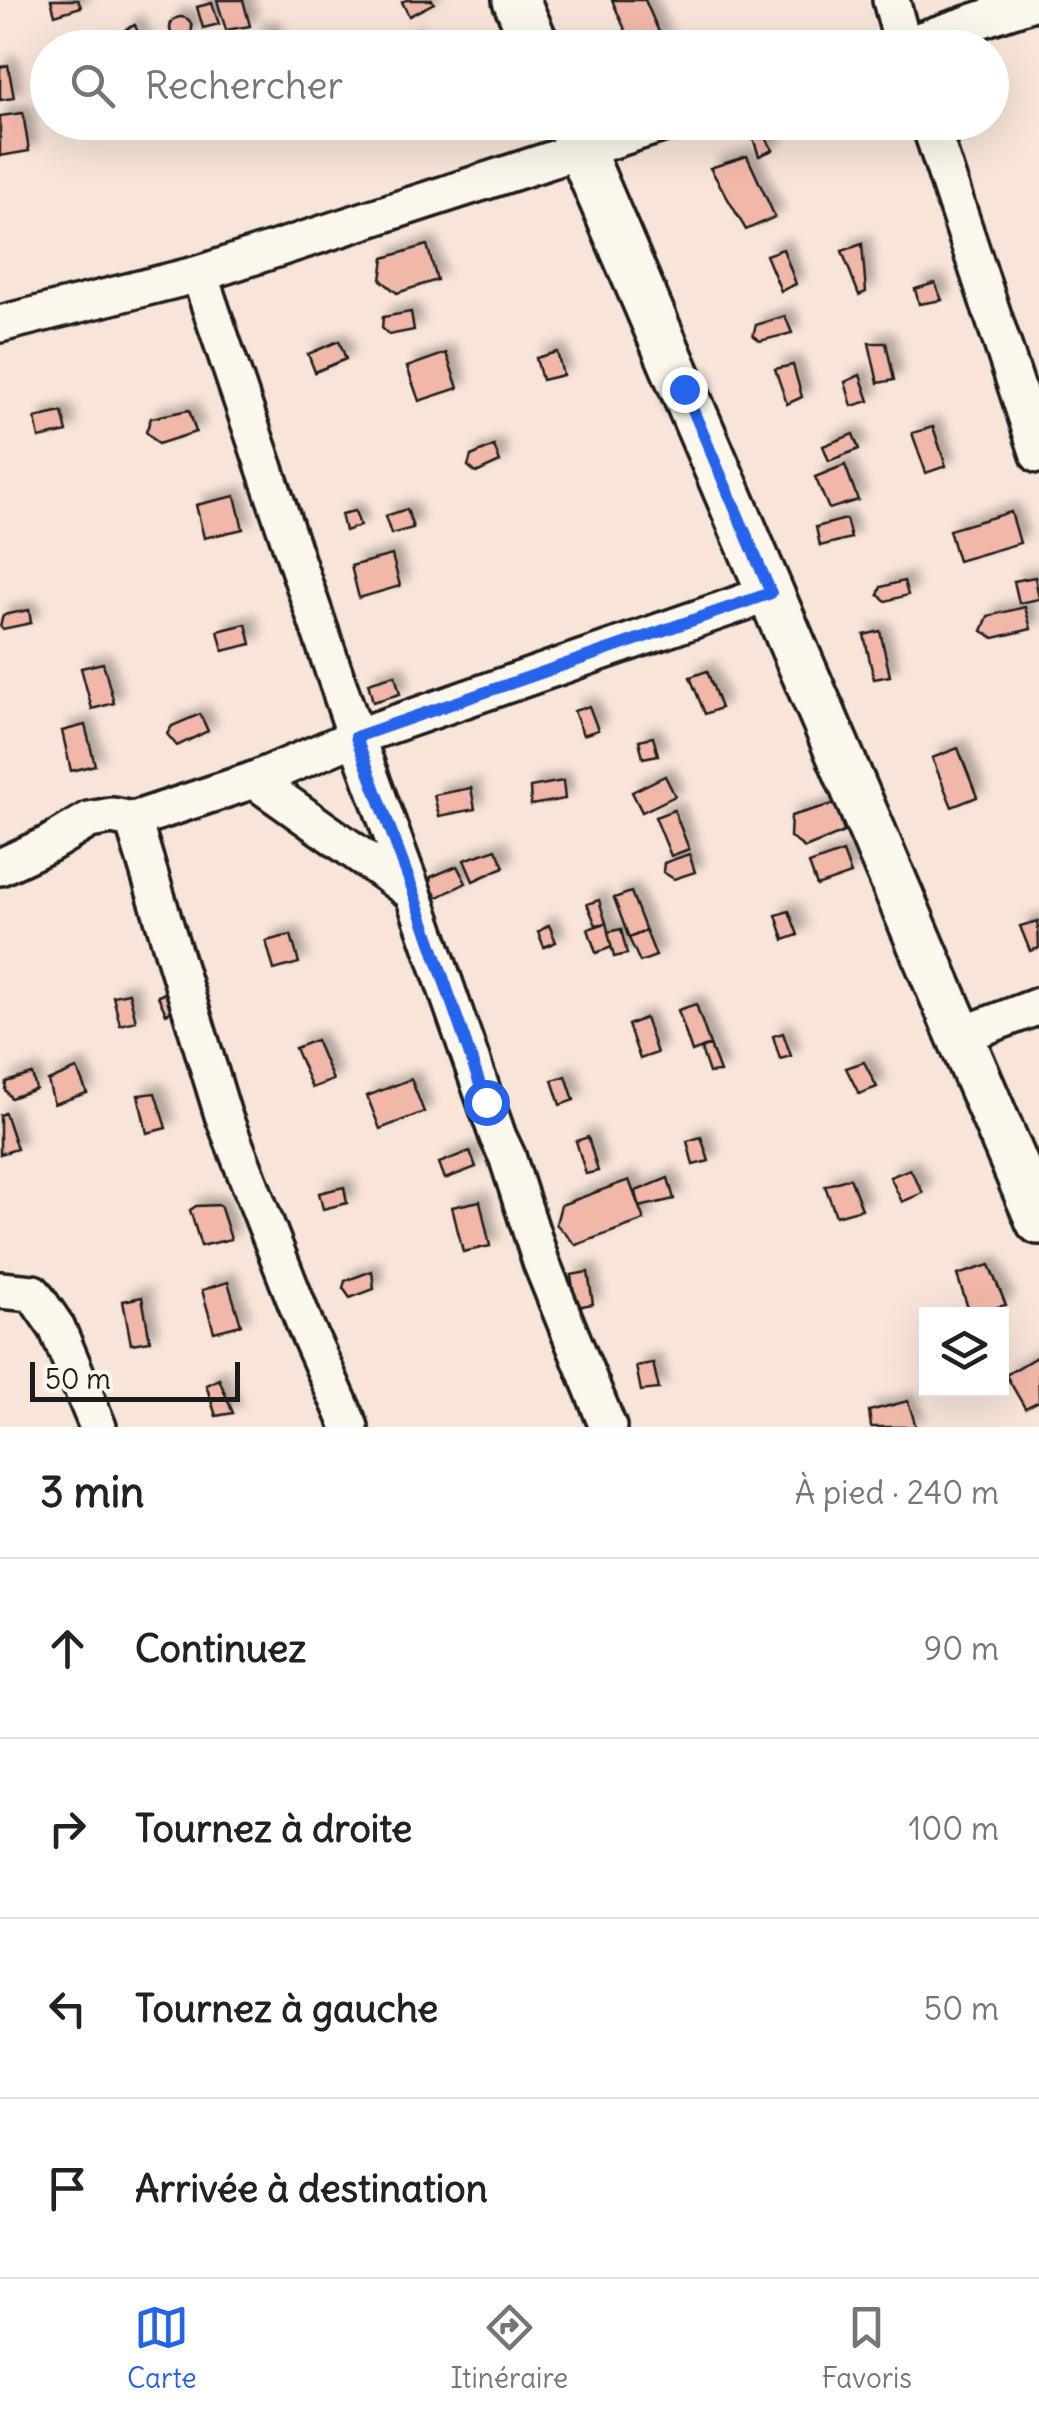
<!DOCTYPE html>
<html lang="fr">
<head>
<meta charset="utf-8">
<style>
	body { margin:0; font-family:Delius,sans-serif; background:#f6f6f6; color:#222 }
	.controls { position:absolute; right:30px; bottom:30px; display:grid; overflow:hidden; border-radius:0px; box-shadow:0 10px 40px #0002 }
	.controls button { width:90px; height:90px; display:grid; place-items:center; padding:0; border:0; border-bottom:2px solid #e0e0e0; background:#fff; color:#222; font:50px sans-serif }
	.scale { position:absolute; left:30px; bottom:25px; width:210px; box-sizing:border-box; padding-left:10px; border:5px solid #1c1c1c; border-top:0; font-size:28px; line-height:35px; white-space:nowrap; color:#1c1c1c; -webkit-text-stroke:8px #fbf7ec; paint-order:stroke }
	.stop { position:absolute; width:30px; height:30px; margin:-22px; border:8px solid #2563eb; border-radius:50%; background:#fff }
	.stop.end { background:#2563eb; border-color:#fff; box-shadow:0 2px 10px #0008 }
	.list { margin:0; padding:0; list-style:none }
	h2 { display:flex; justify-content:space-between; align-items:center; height:130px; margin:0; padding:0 40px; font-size:42px }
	h2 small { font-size:32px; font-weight:400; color:#767676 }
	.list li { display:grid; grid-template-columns:65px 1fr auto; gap:30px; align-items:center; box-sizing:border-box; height:180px; padding:0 40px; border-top:2px solid #e0e0e0 }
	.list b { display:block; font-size:38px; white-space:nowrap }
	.list em { font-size:32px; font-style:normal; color:#767676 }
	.icon { flex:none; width:55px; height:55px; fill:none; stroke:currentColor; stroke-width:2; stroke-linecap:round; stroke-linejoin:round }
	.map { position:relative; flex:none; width:1039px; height:1427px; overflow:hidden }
	.search { position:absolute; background:#fff; box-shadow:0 10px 40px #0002; left:30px; right:30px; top:30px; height:110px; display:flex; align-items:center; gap:25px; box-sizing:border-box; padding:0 35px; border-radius:55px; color:#767676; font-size:38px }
	.sheet { height:850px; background:#fff }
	nav { display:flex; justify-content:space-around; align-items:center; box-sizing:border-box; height:140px; border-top:2px solid #e0e0e0; background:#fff; font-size:28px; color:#767676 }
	nav a { display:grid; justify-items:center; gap:5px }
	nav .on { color:#2563eb }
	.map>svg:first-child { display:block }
	.building { fill:#f1b8a9; stroke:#1c1c1c; stroke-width:2.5; filter:url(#shadow) }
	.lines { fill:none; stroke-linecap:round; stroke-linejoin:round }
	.minor-casing { stroke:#1c1c1c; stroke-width:42 }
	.major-casing { stroke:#1c1c1c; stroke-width:52 }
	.minor { stroke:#fbf7ec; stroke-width:35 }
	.major { stroke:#fbf7ec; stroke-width:45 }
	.route { stroke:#2563eb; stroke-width:12 }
</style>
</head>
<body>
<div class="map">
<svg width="1039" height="1427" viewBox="0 0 1039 1427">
	<defs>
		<filter id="shadow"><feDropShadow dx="8" dy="-8" stdDeviation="5" flood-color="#0004"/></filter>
	</defs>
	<rect width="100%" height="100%" fill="#f8e4d8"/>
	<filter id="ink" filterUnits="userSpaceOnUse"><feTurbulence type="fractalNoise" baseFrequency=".01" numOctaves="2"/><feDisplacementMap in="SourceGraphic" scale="20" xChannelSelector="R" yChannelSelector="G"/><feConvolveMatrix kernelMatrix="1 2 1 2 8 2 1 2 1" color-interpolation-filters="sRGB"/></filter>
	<g filter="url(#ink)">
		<g class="building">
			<path d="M 51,0 L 78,0 L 81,7 L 55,15 Z"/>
			<path d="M 217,0 L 243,0 L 250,26 L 226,30 Z"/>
			<path d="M 406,0 L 432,0 L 434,3 L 409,16 L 402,2 Z"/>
			<path d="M 612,0 L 645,0 L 666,48 L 633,48 Z"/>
			<path d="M 212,3 L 219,24 L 203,28 L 197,7 Z"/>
			<circle cx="181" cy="28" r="11"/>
			<path d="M 135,25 L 144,48 L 133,48 L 126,29 Z"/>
			<path d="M 272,31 L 276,48 L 258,48 L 256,32 Z"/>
			<path d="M 415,36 L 418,48 L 405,48 L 403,40 Z"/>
			<path d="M 8,65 L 14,98 L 0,100 L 0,67 Z"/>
			<path d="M 23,113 L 29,151 L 0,156 L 0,116 Z"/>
			<path d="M 763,134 L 773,150 L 759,156 L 753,138 Z"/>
			<path d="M 747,156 L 775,217 L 746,230 L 710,168 Z"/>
			<path d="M 862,244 L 866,292 L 859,295 L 842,251 Z"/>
			<path d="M 427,245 L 437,280 L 397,293 L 381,280 L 384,258 Z"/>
			<path d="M 783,249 L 796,284 L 781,291 L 766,255 Z"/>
			<path d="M 935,283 L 942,300 L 919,304 L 915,289 Z"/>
			<path d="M 411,312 L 414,330 L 389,335 L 382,328 L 383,317 Z"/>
			<path d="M 785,316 L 792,333 L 760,341 L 753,335 L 756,325 Z"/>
			<path d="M 339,341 L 346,359 L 315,372 L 308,354 Z"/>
			<path d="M 869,343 L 886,343 L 894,380 L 878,383 Z"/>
			<path d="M 557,352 L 563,375 L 542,380 L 536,358 Z"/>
			<path d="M 446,353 L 458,388 L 419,401 L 407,367 Z"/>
			<path d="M 793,365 L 802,397 L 787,404 L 775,369 Z"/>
			<path d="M 860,375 L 869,401 L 852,406 L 845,382 Z"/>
			<path d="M 189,410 L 196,432 L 158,444 L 146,432 L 151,418 Z"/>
			<path d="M 62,412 L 67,432 L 39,438 L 35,418 Z"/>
			<path d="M 933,427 L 946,466 L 926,473 L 912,433 Z"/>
			<path d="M 853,434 L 859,449 L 829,461 L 823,446 Z"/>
			<path d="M 494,446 L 500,462 L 476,473 L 468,466 L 471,456 Z"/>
			<path d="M 845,465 L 858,500 L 829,509 L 815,477 Z"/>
			<path d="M 235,496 L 243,529 L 204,538 L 196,505 Z"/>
			<path d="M 407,509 L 413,528 L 391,534 L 385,516 Z"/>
			<path d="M 355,511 L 360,526 L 345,531 L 341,514 Z"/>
			<path d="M 1011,512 L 1020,543 L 958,561 L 949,530 Z"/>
			<path d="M 846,519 L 851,538 L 820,546 L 816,527 Z"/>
			<path d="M 392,555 L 400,586 L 359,598 L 351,566 Z"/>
			<path d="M 1035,577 L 1039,599 L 1019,603 L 1014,581 Z"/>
			<path d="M 904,581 L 908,595 L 886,601 L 878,595 L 881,587 Z"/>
			<path d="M 1025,607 L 1031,629 L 994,638 L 982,631 L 988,616 Z"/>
			<path d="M 29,610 L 31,623 L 3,629 L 0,626 L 3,615 Z"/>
			<path d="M 246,624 L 251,644 L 223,651 L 218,631 Z"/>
			<path d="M 880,631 L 890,676 L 874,679 L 864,635 Z"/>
			<path d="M 103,663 L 114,703 L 92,709 L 81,668 Z"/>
			<path d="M 707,671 L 721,708 L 705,714 L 690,677 Z"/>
			<path d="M 395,675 L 400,694 L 373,702 L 368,683 Z"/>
			<path d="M 589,706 L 598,730 L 583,735 L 574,711 Z"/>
			<path d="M 200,714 L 208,731 L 177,746 L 167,734 L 172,726 Z"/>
			<path d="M 85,725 L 95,765 L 71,771 L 62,731 Z"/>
			<path d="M 653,737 L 658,755 L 643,758 L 639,740 Z"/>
			<path d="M 958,748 L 977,797 L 952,807 L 932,758 Z"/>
			<path d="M 665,776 L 675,796 L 642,812 L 632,792 Z"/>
			<path d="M 563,781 L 565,799 L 531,805 L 530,787 Z"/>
			<path d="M 471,788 L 475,809 L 439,816 L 434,795 Z"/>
			<path d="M 836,803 L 844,832 L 805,848 L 790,837 L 791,816 Z"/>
			<path d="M 674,810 L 689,849 L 671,856 L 655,817 Z"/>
			<path d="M 496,849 L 504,867 L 473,881 L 464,860 Z"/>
			<path d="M 843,852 L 851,874 L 817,886 L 809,864 Z"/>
			<path d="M 689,854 L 695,872 L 674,879 L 663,872 L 664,863 Z"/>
			<path d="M 457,866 L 466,883 L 438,897 L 429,887 L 431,877 Z"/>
			<path d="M 631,892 L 646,931 L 629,938 L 614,898 Z"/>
			<path d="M 599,900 L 606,923 L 596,925 L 587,904 Z"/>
			<path d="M 789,911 L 798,935 L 784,940 L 776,915 Z"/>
			<path d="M 1038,921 L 1039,948 L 1030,951 L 1020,926 Z"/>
			<path d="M 606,923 L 612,947 L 596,953 L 588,929 Z"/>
			<path d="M 549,925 L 556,942 L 544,947 L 538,932 Z"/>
			<path d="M 621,929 L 627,954 L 614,957 L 608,932 Z"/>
			<path d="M 646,931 L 656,956 L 640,962 L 629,938 Z"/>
			<path d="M 291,935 L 299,963 L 274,970 L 266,941 Z"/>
			<path d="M 175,989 L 183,1007 L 166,1014 L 158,996 Z"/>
			<path d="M 129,993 L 136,1021 L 120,1025 L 113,996 Z"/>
			<path d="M 696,1004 L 710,1045 L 692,1052 L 678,1010 Z"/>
			<path d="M 645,1018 L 657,1053 L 640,1059 L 628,1025 Z"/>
			<path d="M 783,1033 L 791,1056 L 780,1059 L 773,1036 Z"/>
			<path d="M 316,1040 L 333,1080 L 312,1088 L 295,1048 Z"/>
			<path d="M 710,1045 L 720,1072 L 709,1073 L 701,1049 Z"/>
			<path d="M 864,1062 L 877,1087 L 859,1094 L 846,1068 Z"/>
			<path d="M 77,1069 L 87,1093 L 54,1104 L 48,1081 Z"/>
			<path d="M 32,1074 L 36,1089 L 11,1098 L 5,1090 L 6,1082 Z"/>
			<path d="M 566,1076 L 574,1100 L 560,1105 L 552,1080 Z"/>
			<path d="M 411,1079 L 424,1112 L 380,1129 L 367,1096 Z"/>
			<path d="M 155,1093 L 166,1128 L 147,1133 L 138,1095 Z"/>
			<path d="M 5,1113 L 17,1149 L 0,1154 L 0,1115 Z"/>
			<path d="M 588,1137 L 598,1171 L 586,1174 L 576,1141 Z"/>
			<path d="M 701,1137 L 709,1161 L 693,1165 L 687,1141 Z"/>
			<path d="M 470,1151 L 476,1167 L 445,1179 L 439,1163 Z"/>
			<path d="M 910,1169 L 923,1193 L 902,1202 L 890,1177 Z"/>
			<path d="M 668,1178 L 674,1199 L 639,1207 L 636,1191 Z"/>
			<path d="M 850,1178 L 862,1209 L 836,1216 L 825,1186 Z"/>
			<path d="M 629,1180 L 644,1220 L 576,1245 L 556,1224 L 561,1205 Z"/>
			<path d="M 344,1187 L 347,1203 L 323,1209 L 319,1193 Z"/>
			<path d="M 480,1201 L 490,1246 L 463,1252 L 452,1207 Z"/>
			<path d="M 220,1205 L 231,1239 L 201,1246 L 190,1210 L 196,1206 Z"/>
			<path d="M 989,1265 L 1006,1305 L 970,1314 L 957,1275 Z"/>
			<path d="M 372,1271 L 374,1289 L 350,1298 L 343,1288 L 345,1281 Z"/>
			<path d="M 588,1272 L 593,1304 L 576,1307 L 571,1275 Z"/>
			<path d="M 228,1282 L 241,1325 L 214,1332 L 202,1290 Z"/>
			<path d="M 142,1297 L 150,1341 L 131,1344 L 123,1301 Z"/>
			<path d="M 1038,1356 L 1039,1401 L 1025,1408 L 1006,1375 Z"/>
			<path d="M 653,1363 L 659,1389 L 641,1391 L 636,1366 Z"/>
			<path d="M 219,1379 L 233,1413 L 216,1416 L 206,1385 Z"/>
			<path d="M 908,1401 L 916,1427 L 871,1427 L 869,1411 Z"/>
		</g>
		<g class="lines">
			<g class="minor-casing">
				<g id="minor">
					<path d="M 891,0 L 904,48"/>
					<path d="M 897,48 L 1039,0"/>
					<path d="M 929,122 L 1039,455"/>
					<path d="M 199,274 L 356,737 L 413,893 L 498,1137 L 507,1156 L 541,1262 L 608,1427"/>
					<path d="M 0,324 L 199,274 L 668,122"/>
					<path d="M 254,780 L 413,893"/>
					<path d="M 133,820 L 223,1115 L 305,1325 L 350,1427"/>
					<path d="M 0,867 L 49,844 L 89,820 L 112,816 L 133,820 L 254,780 L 356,737 L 771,593"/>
					<path d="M 959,1036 L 1039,1006"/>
					<path d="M 0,1290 L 33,1293 L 57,1328 L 98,1427"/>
				</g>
			</g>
			<g class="major-casing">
				<g id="major">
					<path d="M 516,0 L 537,48"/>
					<path d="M 569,122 L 1039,1221"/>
				</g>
			</g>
			<use href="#minor" class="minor"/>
			<use href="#major" class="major"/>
		</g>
	</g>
	<g class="lines" filter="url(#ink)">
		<path class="route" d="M 486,1102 L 414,893 L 356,737 L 771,593 L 684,389"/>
	</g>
</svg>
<div class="controls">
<button><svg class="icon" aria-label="layers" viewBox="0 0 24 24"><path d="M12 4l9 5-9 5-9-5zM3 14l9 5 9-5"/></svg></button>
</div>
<div class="scale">50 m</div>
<div class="stop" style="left:486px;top:1102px"></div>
<div class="stop end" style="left:684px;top:389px"></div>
<div class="search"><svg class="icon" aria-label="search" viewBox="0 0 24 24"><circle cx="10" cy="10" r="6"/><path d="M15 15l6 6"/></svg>Rechercher</div>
</div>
<section class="sheet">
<h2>3 min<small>À pied · 240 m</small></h2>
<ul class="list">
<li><svg class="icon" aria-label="ahead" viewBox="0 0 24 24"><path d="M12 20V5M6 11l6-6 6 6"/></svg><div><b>Continuez</b></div><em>90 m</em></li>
<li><svg class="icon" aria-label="right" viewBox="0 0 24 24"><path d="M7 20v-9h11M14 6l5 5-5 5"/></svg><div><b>Tournez à droite</b></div><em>100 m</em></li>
<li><svg class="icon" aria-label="left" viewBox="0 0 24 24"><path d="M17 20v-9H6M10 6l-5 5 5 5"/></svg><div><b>Tournez à gauche</b></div><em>50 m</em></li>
<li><svg class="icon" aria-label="arrive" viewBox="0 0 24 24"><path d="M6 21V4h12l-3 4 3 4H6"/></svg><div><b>Arrivée à destination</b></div></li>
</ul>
</section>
<nav>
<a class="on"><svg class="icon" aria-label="map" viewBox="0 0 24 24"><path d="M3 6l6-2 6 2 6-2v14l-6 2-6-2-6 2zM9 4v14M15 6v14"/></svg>Carte</a>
<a><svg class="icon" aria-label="directions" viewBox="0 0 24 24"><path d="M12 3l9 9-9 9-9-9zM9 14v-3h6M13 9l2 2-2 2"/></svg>Itinéraire</a>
<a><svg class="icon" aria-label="saved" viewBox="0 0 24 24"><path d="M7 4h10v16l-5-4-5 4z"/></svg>Favoris</a>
</nav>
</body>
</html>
